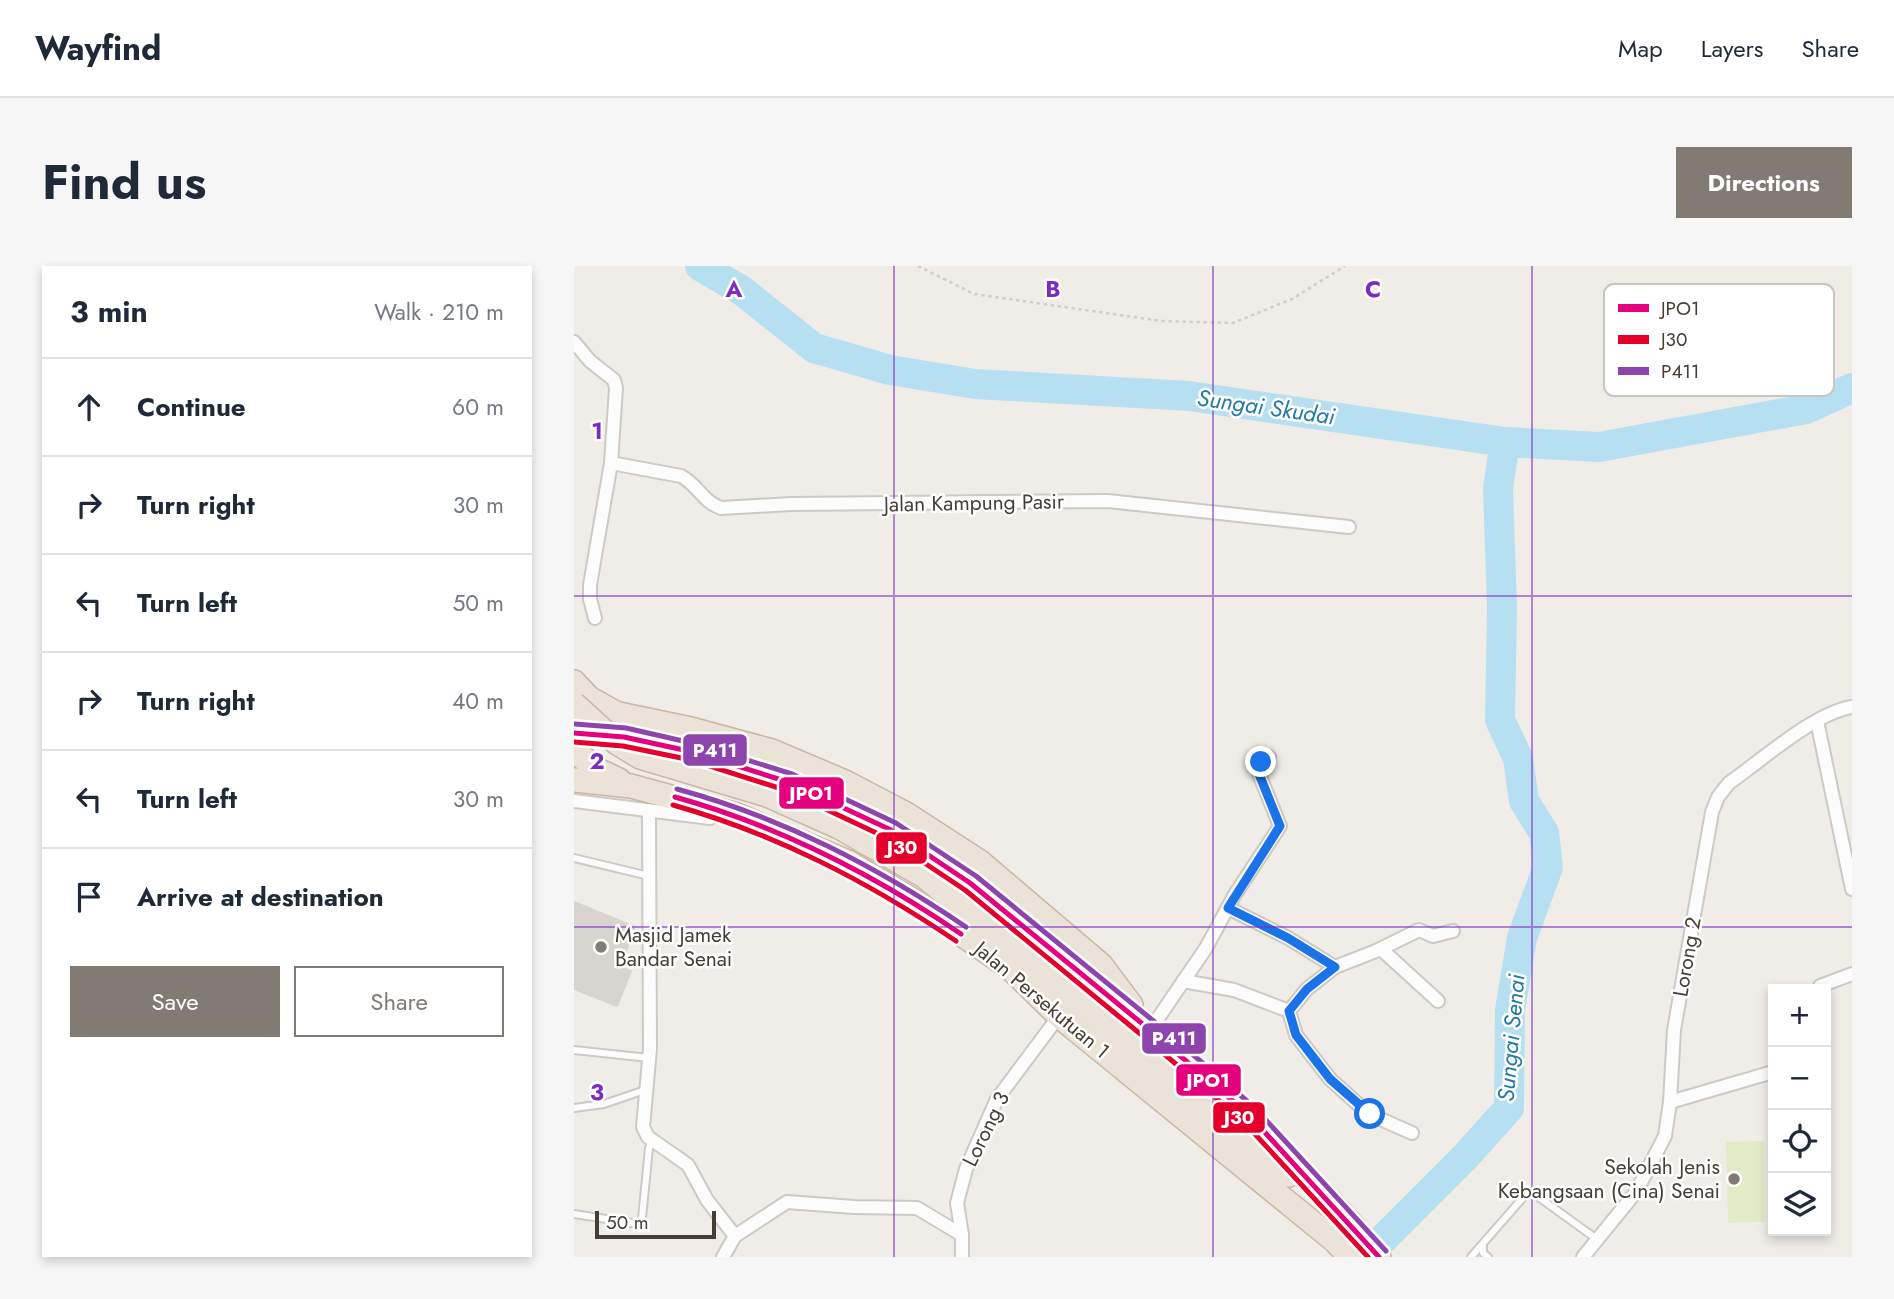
<!DOCTYPE html>
<html lang="en">
<head>
<meta charset="utf-8">
<style>
	body { margin:0; font-family:Jost,sans-serif; background:#f6f6f7; color:#1f2937 }
	.controls { position:absolute; right:21px; bottom:21px; display:grid; overflow:hidden; border-radius:0px; box-shadow:0 4px 10px #0003 }
	.controls button { width:63px; height:63px; display:grid; place-items:center; padding:0; border:0; border-bottom:2px solid #e0e1e3; background:#fff; color:#1f2937; font:35px sans-serif }
	.scale { position:absolute; left:21px; bottom:18px; width:121px; box-sizing:border-box; padding-left:7px; border:4px solid #463d34; border-top:0; font-size:19px; line-height:24px; white-space:nowrap; color:#463d34; -webkit-text-stroke:5px #fff; paint-order:stroke }
	.stop { position:absolute; width:21px; height:21px; margin:-16px; border:5px solid #1a73e8; border-radius:50%; background:#fff }
	.stop.end { background:#1a73e8; border-color:#fff; box-shadow:0 2px 7px #0008 }
	.list { margin:0; padding:0; list-style:none }
	h2 { display:flex; justify-content:space-between; align-items:center; height:91px; margin:0; padding:0 28px; font-size:30px }
	h2 small { font-size:23px; font-weight:400; color:#747a83 }
	.list li { display:grid; grid-template-columns:46px 1fr auto; gap:21px; align-items:center; box-sizing:border-box; height:98px; padding:0 28px; border-top:2px solid #e0e1e3 }
	.list b { display:block; font-size:26px; white-space:nowrap }
	.list em { font-size:23px; font-style:normal; color:#747a83 }
	.actions { display:flex; gap:14px; padding:21px 28px }
	.actions a { flex:1; padding:16px 0; border:2px solid #827b73; border-radius:0px; text-align:center; font-size:24px; color:#827b73 }
	.actions .main { background:#827b73; color:#fff }
	.icon { flex:none; width:38px; height:38px; fill:none; stroke:currentColor; stroke-width:2; stroke-linecap:round; stroke-linejoin:round }
	.map { position:relative; flex:none; width:1278px; height:991px; overflow:hidden; border-radius:0px }
	header { display:flex; align-items:center; gap:42px; box-sizing:border-box; height:98px; padding:0 35px; background:#fff; border-bottom:2px solid #e0e1e3 }
	header strong { font-size:33px }
	nav { display:flex; gap:38px; margin-inline-start:auto; font-size:24px }
	.intro { display:flex; align-items:center; justify-content:space-between; box-sizing:border-box; height:168px; padding:0 42px }
	h1 { margin:0; font-size:49px }
	.button { padding:18px 32px; border-radius:0px; background:#827b73; color:#fff; font-size:24px; font-weight:700 }
	main { display:flex; gap:42px; padding:0 42px }
	aside { flex:1; background:#fff; border-radius:0px; box-shadow:0 4px 10px #0003 }
	.map>svg:first-child { display:block }
	.green { fill:#e1ecc6 }
	.lines { fill:none; stroke-linecap:round; stroke-linejoin:round }
	.river { stroke:#b6e0f1; stroke-width:30 }
	.building { fill:#d8d4cf; stroke:#d8d4ce; stroke-width:2 }
	.highway-tunnel { stroke:#cecac4; stroke-width:23; stroke-dasharray:23 11; stroke-linecap:butt }
	.lane-casing { stroke:#cdc9c4; stroke-width:10 }
	.street-casing { stroke:#cdc9c4; stroke-width:16 }
	.highway-casing { stroke:#cab7a2; stroke-width:26 }
	.path { stroke:#d1cdc9; stroke-width:2.5; stroke-dasharray:3.5 3.5; stroke-linecap:butt }
	.lane { stroke:#fdfcfc; stroke-width:6 }
	.street { stroke:#fdfcfc; stroke-width:12 }
	.highway { stroke:#ece3d8; stroke-width:23 }
	.highway-bridge-casing { stroke:#cab7a2; stroke-width:26; stroke-linecap:butt }
	.highway-bridge { stroke:#ece3d8; stroke-width:23 }
	.bus-1-casing { stroke:#fff; stroke-width:10 }
	.bus-2-casing { stroke:#fff; stroke-width:10 }
	.bus-3-casing { stroke:#fff; stroke-width:10 }
	.bus-1 { stroke:#e5007d; stroke-width:5 }
	.bus-2 { stroke:#e4002b; stroke-width:5 }
	.bus-3 { stroke:#8e44ad; stroke-width:5 }
	.route { stroke:#1a73e8; stroke-width:9 }
	.grid { fill:none; stroke:#7b2cbf; stroke-width:2; stroke-opacity:0.55 }
	.poi-dot { fill:#827b73; stroke:#fff; stroke-width:2.5 }
	.labels { text-anchor:middle; dominant-baseline:central; stroke-width:5; stroke-linejoin:round; paint-order:stroke }
	.street-label { font-size:21px; fill:#463d34; stroke:#fff }
	.poi-label { font-size:21px; fill:#463d34; stroke:#fff; text-anchor:start }
	.water-label { font-size:23px; font-style:italic; fill:#237aa0; stroke:#fff }
	.key { fill:#fff; stroke:#c8c5c2; stroke-width:2 }
	.key-label { font-size:19px; fill:#463d34 }
	.grid-label { font-size:23px; text-anchor:middle; font-weight:bold; fill:#7b2cbf; stroke:#fff; stroke-width:5; stroke-linejoin:round; paint-order:stroke }
	.line-badge { stroke:#fff; stroke-width:2.5 }
	.badge-label { font-size:19px; text-anchor:middle; font-weight:bold; fill:#fff }
</style>
</head>
<body>
<header>
<strong>Wayfind</strong>
<nav><a>Map</a><a>Layers</a><a>Share</a></nav>
</header>
<div class="intro"><h1>Find us</h1><a class="button">Directions</a></div>
<main>
<aside>
<h2>3 min<small>Walk · 210 m</small></h2>
<ul class="list">
<li><svg class="icon" aria-label="ahead" viewBox="0 0 24 24"><path d="M12 20V5M6 11l6-6 6 6"/></svg><div><b>Continue</b></div><em>60 m</em></li>
<li><svg class="icon" aria-label="right" viewBox="0 0 24 24"><path d="M7 20v-9h11M14 6l5 5-5 5"/></svg><div><b>Turn right</b></div><em>30 m</em></li>
<li><svg class="icon" aria-label="left" viewBox="0 0 24 24"><path d="M17 20v-9H6M10 6l-5 5 5 5"/></svg><div><b>Turn left</b></div><em>50 m</em></li>
<li><svg class="icon" aria-label="right" viewBox="0 0 24 24"><path d="M7 20v-9h11M14 6l5 5-5 5"/></svg><div><b>Turn right</b></div><em>40 m</em></li>
<li><svg class="icon" aria-label="left" viewBox="0 0 24 24"><path d="M17 20v-9H6M10 6l-5 5 5 5"/></svg><div><b>Turn left</b></div><em>30 m</em></li>
<li><svg class="icon" aria-label="arrive" viewBox="0 0 24 24"><path d="M6 21V4h12l-3 4 3 4H6"/></svg><div><b>Arrive at destination</b></div></li>
</ul>
<div class="actions"><a class="main">Save</a><a>Share</a></div>
</aside>
<div class="map">
<svg width="1278" height="991" viewBox="0 0 1278 991">
	<rect width="100%" height="100%" fill="#f0ede8"/>
	<path class="green" d="M 1190,875 L 1191,956 L 1154,957 L 1152,876 Z"/>
	<g class="lines">
		<g class="river">
			<path d="M 126,0 L 167,24 L 240,82 L 316,104 L 401,118 L 615,130 L 931,176 L 1025,181 L 1232,143 L 1278,122"/>
			<path d="M 791,991 L 891,891 L 935,842 L 936,744 L 948,672 L 974,601 L 970,567 L 950,535 L 944,492 L 926,454 L 928,341 L 924,222 L 931,176"/>
		</g>
	</g>
	<path class="building" d="M 0,636 L 61,661 L 46,701 L 57,705 L 43,740 L 0,723 Z"/>
	<g class="lines">
		<path class="highway-tunnel" d="M 0,467 L 46,470"/>
		<g class="lane-casing">
			<g id="lane">
				<path d="M 0,592 L 75,610"/>
				<path d="M 0,784 L 75,792"/>
				<path d="M 0,842 L 30,838 L 71,824"/>
				<path d="M 0,948 L 64,958 L 68,952 L 75,882 L 78,875"/>
				<path d="M 909,980 L 909,987 L 914,991"/>
				<path d="M 897,991 L 954,926 L 959,927 L 1024,974"/>
			</g>
		</g>
		<g class="street-casing">
			<g id="street">
				<path d="M 0,76 L 16,95 L 40,114 L 42,122 L 37,197 L 16,319 L 16,333 L 21,352"/>
				<path d="M 37,197 L 107,210 C 123,218 129,236 147,242 L 217,238 L 534,235 L 775,261"/>
				<path d="M 1243,455 L 1278,623"/>
				<path d="M 0,535 L 136,552"/>
				<path d="M 75,544 L 76,783 L 69,861 L 74,871 L 114,899 L 133,934 L 161,970"/>
				<path d="M 654,642 L 714,672 L 761,701 L 802,685 L 845,664 L 859,670 L 879,665"/>
				<path d="M 807,683 L 864,735"/>
				<path d="M 761,701 L 733,723 L 715,745 L 722,769 L 756,813 L 795,848 L 838,867"/>
				<path d="M 609,715 L 660,724 L 715,745"/>
				<path d="M 1245,723 L 1246,720 L 1278,708"/>
				<path d="M 576,764 L 632,682 L 660,630 L 706,560 L 685,508 L 687,496 L 695,491"/>
				<path d="M 1096,836 L 1199,806"/>
				<path d="M 149,991 L 161,970 L 213,936 L 280,941 L 343,942 L 388,969"/>
				<path d="M 388,991 L 388,969 L 383,937 L 392,903 L 423,833 L 485,750"/>
				<path d="M 1009,991 L 1062,926 L 1091,870 L 1096,836 L 1100,764 L 1138,546 L 1144,531 L 1155,517 C 1188,494 1240,447 1278,441"/>
			</g>
		</g>
		<g class="highway-casing">
			<g id="highway">
				<path d="M 0,416 L 15,432 L 42,447"/>
				<path d="M 0,453 L 7,448 L 45,448 L 117,463 L 198,485 L 271,516 L 332,548 L 406,596 L 527,699 L 557,739"/>
				<path d="M 50,471 L 119,486 L 214,516 L 317,564 L 396,617 L 576,764 L 674,848 L 778,959 L 805,991"/>
				<path d="M 0,484 L 22,503 L 45,514"/>
				<path d="M 0,514 L 57,520 L 163,549 L 274,596 L 338,634 L 435,701 L 485,750 L 761,975 L 776,991"/>
				<path d="M 350,610 L 715,909"/>
			</g>
		</g>
		<path class="path" d="M 344,0 L 400,28 L 587,55 L 659,57 L 718,33 L 771,0"/>
		<use href="#lane" class="lane"/>
		<use href="#street" class="street"/>
		<use href="#highway" class="highway"/>
		<g class="highway-bridge-casing">
			<path id="highway-bridge" d="M 0,438 L 43,477 L 66,491 L 193,529 L 265,561 L 350,610"/>
		</g>
		<use href="#highway-bridge" class="highway-bridge"/>
		<g class="bus-1-casing">
			<g id="bus-1">
				<path d="M 0,467 L 50,471 L 119,486 L 214,516 L 317,564 L 396,617 L 576,764 L 674,848 L 805,991"/>
				<path d="M 101,531 C 205,560 298,607 387,668"/>
			</g>
		</g>
		<g class="bus-2-casing">
			<g id="bus-2">
				<path d="M 0,476 L 49,480 L 117,494 L 211,524 L 313,572 L 391,624 L 570,771 L 668,854 L 794,991"/>
				<path d="M 99,539 C 202,568 293,615 382,675"/>
			</g>
		</g>
		<g class="bus-3-casing">
			<g id="bus-3">
				<path d="M 1,458 L 52,462 L 122,478 L 218,508 L 322,557 L 402,610 L 582,757 L 680,841 L 812,985"/>
				<path d="M 103,523 C 209,552 302,600 392,661"/>
			</g>
		</g>
		<use href="#bus-1" class="bus-1"/>
		<use href="#bus-2" class="bus-2"/>
		<use href="#bus-3" class="bus-3"/>
	</g>
	<g class="lines">
		<path class="route" d="M 687,496 L 685,508 L 706,560 L 654,642 L 714,672 L 761,701 L 733,723 L 715,745 L 722,769 L 756,813 L 796,848"/>
	</g>
	<path class="grid" d="M 320,0 L 320,991M 639,0 L 639,991M 958,0 L 958,991M 0,330 L 1278,330M 0,661 L 1278,661"/>
	<g class="poi-dot">
		<circle cx="27" cy="681" r="7"/>
		<circle cx="1160" cy="913" r="7"/>
	</g>
	<g class="labels">
		<g class="street-label">
			<text transform="translate(400 237) rotate(-1)">Jalan Kampung Pasir</text>
			<text transform="translate(1113 691) rotate(-80)">Lorong 2</text>
			<text transform="translate(468 734) rotate(40)">Jalan Persekutuan 1</text>
			<text transform="translate(412 863) rotate(-64)">Lorong 3</text>
		</g>
		<g class="poi-label">
			<text x="41" y="669">Masjid Jamek<tspan x="41" dy="24">Bandar Senai</tspan></text>
			<text x="1146" y="901" text-anchor="end">Sekolah Jenis<tspan x="1146" dy="24">Kebangsaan (Cina) Senai</tspan></text>
		</g>
		<g class="water-label">
			<text transform="translate(692 141) rotate(8)">Sungai Skudai</text>
			<text transform="translate(937 772) rotate(-85)">Sungai Senai</text>
		</g>
	</g>
	<rect x="1030" y="18" width="230" height="112" rx="10" class="key"/>
	<rect x="1044" y="38" width="31" height="8" fill="#e5007d"/>
	<rect x="1044" y="69" width="31" height="9" fill="#e4002b"/>
	<rect x="1044" y="101" width="31" height="8" fill="#8e44ad"/>
	<g class="key-label">
		<text x="1087" y="49">JPO1</text>
		<text x="1087" y="80">J30</text>
		<text x="1087" y="112">P411</text>
	</g>
	<g class="grid-label">
		<text x="160" y="31">A</text>
		<text x="479" y="31">B</text>
		<text x="799" y="31">C</text>
		<text x="23" y="173">1</text>
		<text x="23" y="503">2</text>
		<text x="23" y="834">3</text>
	</g>
	<g class="line-badge">
		<rect x="108" y="467" width="66" height="34" rx="7" fill="#8e44ad"/>
		<rect x="204" y="510" width="67" height="34" rx="7" fill="#e5007d"/>
		<rect x="301" y="565" width="53" height="34" rx="7" fill="#e4002b"/>
		<rect x="567" y="756" width="66" height="33" rx="7" fill="#8e44ad"/>
		<rect x="601" y="797" width="67" height="34" rx="7" fill="#e5007d"/>
		<rect x="638" y="835" width="54" height="33" rx="7" fill="#e4002b"/>
	</g>
	<g class="badge-label">
		<text x="141" y="491">P411</text>
		<text x="237" y="534">JPO1</text>
		<text x="328" y="588">J30</text>
		<text x="600" y="779">P411</text>
		<text x="634" y="821">JPO1</text>
		<text x="665" y="858">J30</text>
	</g>
</svg>
<div class="controls">
<button>+</button>
<button>−</button>
<button><svg class="icon" aria-label="locate" viewBox="0 0 24 24"><circle cx="12" cy="12" r="6"/><path d="M12 2v4M12 18v4M2 12h4M18 12h4"/></svg></button>
<button><svg class="icon" aria-label="layers" viewBox="0 0 24 24"><path d="M12 4l9 5-9 5-9-5zM3 14l9 5 9-5"/></svg></button>
</div>
<div class="scale">50 m</div>
<div class="stop" style="left:796px;top:848px"></div>
<div class="stop end" style="left:687px;top:496px"></div>
</div>
</main>
</body>
</html>
